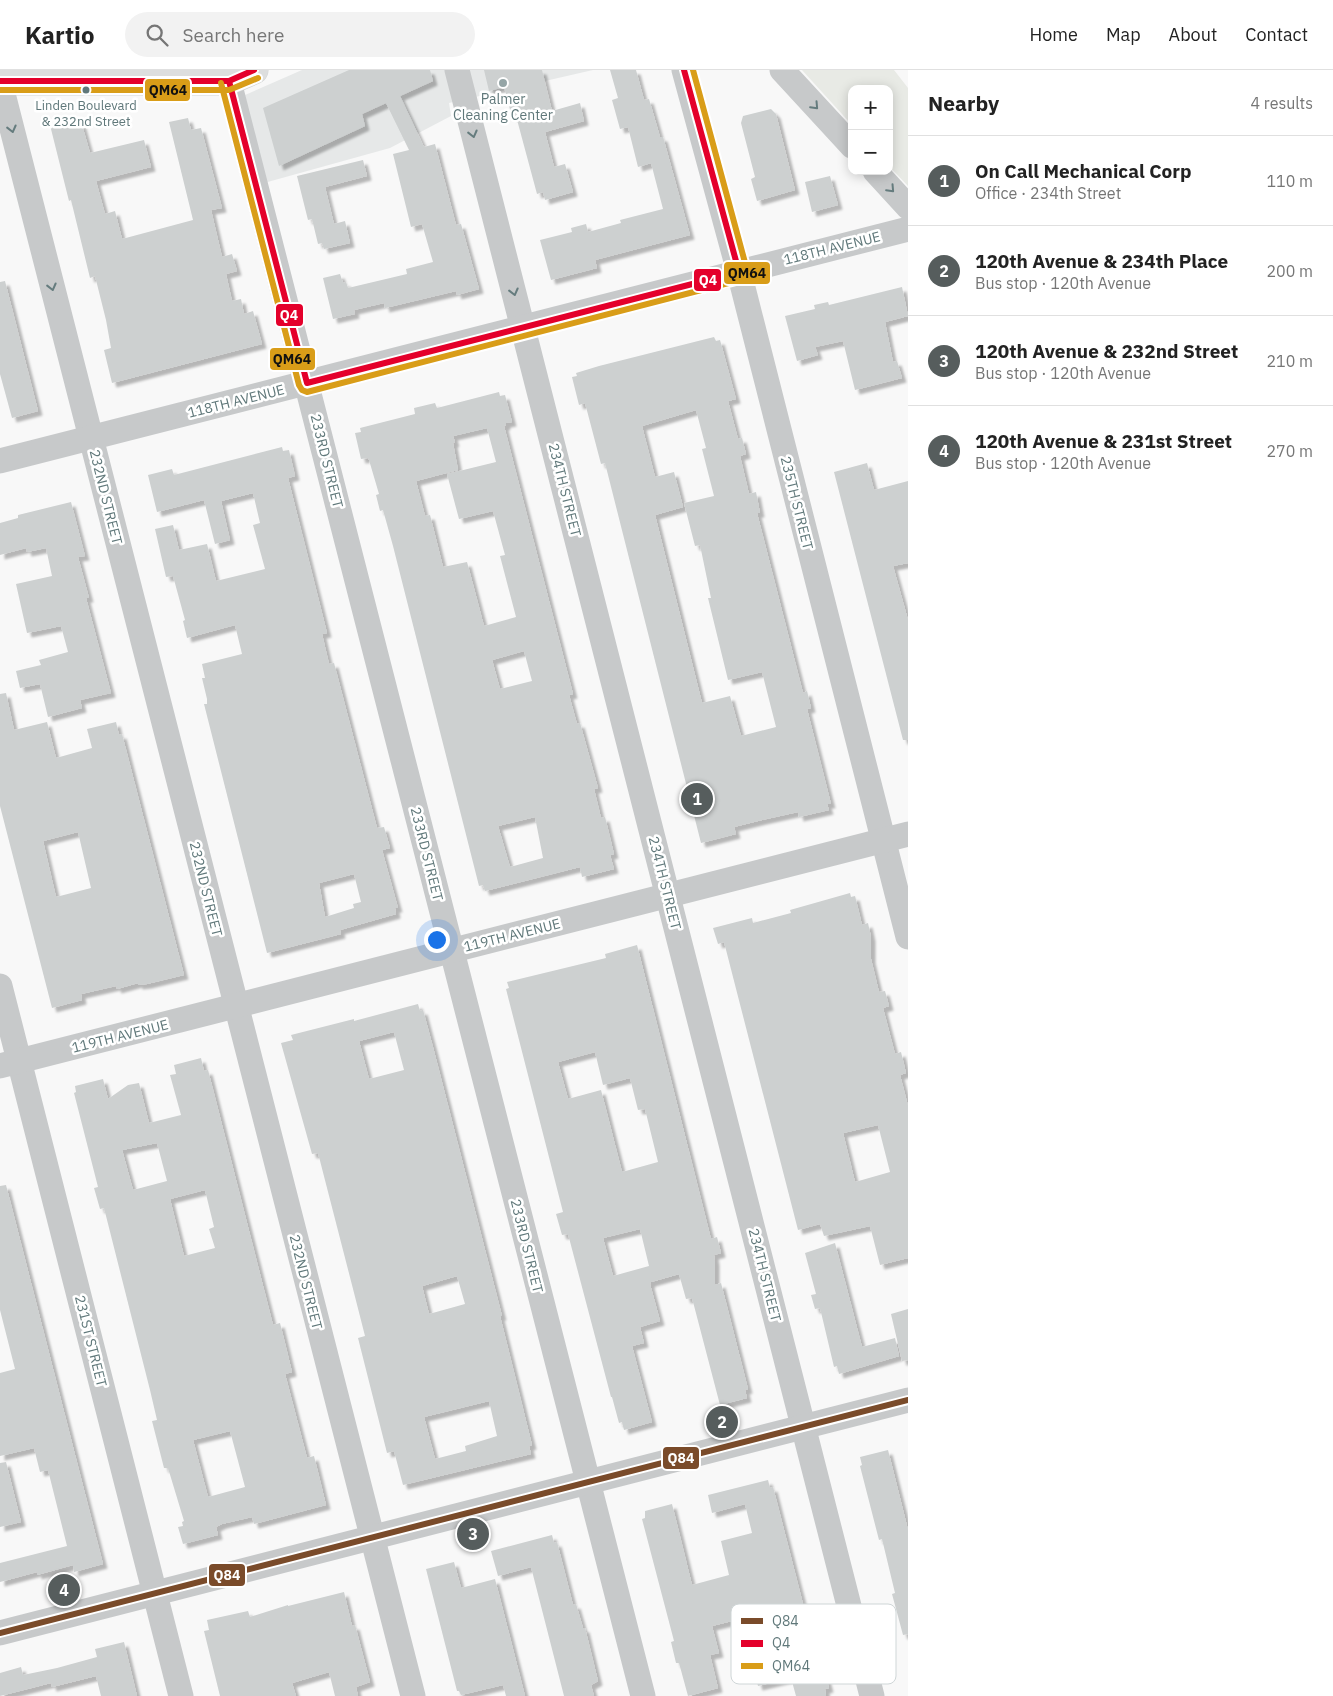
<!DOCTYPE html>
<html lang="en">
<head>
<meta charset="utf-8">
<style>
	body { margin:0; font-family:"IBM Plex Sans",sans-serif; background:#f2f2f2; color:#222 }
	.controls { position:absolute; right:15px; top:15px; display:grid; overflow:hidden; border-radius:10px; box-shadow:0 2px 12px #0003 }
	.controls button { width:45px; height:45px; display:grid; place-items:center; padding:0; border:0; border-bottom:1px solid #e0e0e0; background:#fff; color:#222; font:25px sans-serif }
	.you { position:absolute; left:436px; top:869px; width:18px; height:18px; margin:-12px; border:4px solid #fff; border-radius:50%; background:#1a73e8; box-shadow:0 0 0 8px #1a73e833 }
	.badge { display:grid; place-items:center; width:32px; height:32px; border-radius:50%; background:#565d5d; color:#fff; font-size:16px; font-weight:700 }
	.pin { position:absolute; translate:-50% -50%; border:2px solid #fff; box-shadow:0 1px 5px #0006 }
	.list { margin:0; padding:0; list-style:none }
	h2 { display:flex; justify-content:space-between; align-items:center; height:65px; margin:0; padding:0 20px; font-size:21px }
	h2 small { font-size:16px; font-weight:400; color:#767676 }
	.list li { display:grid; grid-template-columns:32px 1fr auto; gap:15px; align-items:center; box-sizing:border-box; height:90px; padding:0 20px; border-top:1px solid #e0e0e0 }
	.list b { display:block; font-size:19px; white-space:nowrap }
	.list p { margin:0; font-size:16px; white-space:nowrap; color:#767676 }
	.list em { font-size:16px; font-style:normal; color:#767676 }
	.icon { flex:none; width:28px; height:28px; fill:none; stroke:currentColor; stroke-width:2; stroke-linecap:round; stroke-linejoin:round }
	.map { position:relative; flex:none; width:908px; height:1626px; overflow:hidden }
	header { display:flex; align-items:center; gap:30px; box-sizing:border-box; height:70px; padding:0 25px; background:#fff; border-bottom:1px solid #e0e0e0 }
	header strong { font-size:24px }
	nav { display:flex; gap:28px; margin-inline-start:auto; font-size:18px }
	.search { width:350px; height:45px; background:#f2f2f2; display:flex; align-items:center; gap:12px; box-sizing:border-box; padding:0 18px; border-radius:28px; color:#767676; font-size:19px }
	main { display:flex }
	aside { flex:1; background:#fff }
	.map>svg:first-child { display:block }
	.built { fill:#e6e8e8 }
	.green { fill:#e8eae5 }
	.building { fill:#cdd0d0; fill-rule:evenodd; filter:url(#shadow) }
	.lines { fill:none; stroke-linecap:round; stroke-linejoin:round }
	.major-casing { stroke:#d3d5d5; stroke-width:29 }
	.minor { stroke:#c7c9ca; stroke-width:25 }
	.major { stroke:#dddede; stroke-width:28 }
	.bus-1-casing { stroke:#fff; stroke-width:10 }
	.bus-2-casing { stroke:#fff; stroke-width:10 }
	.bus-3-casing { stroke:#fff; stroke-width:10 }
	.bus-1 { stroke:#7a4b2a; stroke-width:6 }
	.bus-2 { stroke:#e4002b; stroke-width:6 }
	.bus-3 { stroke:#d99d18; stroke-width:6 }
	.oneway { stroke:#657c7e }
	.poi-dot { fill:#95a5a6; stroke:#fff; stroke-width:2 }
	.bus-dot { fill:#60787a; stroke:#fff; stroke-width:2 }
	.labels { text-anchor:middle; dominant-baseline:central; stroke-width:5; stroke-linejoin:round; paint-order:stroke }
	.bus-label { font-size:13px; fill:#60787a; stroke:#fff }
	.poi-label { font-size:14px; fill:#60787a; stroke:#fff }
	.street-label { font-size:14px; fill:#60787a; stroke:#fff }
	.key { fill:#fff; stroke:#cfd6d7; stroke-width:1 }
	.key-label { font-size:14px; fill:#60787a }
	.line-badge { stroke:#fff; stroke-width:2 }
	.badge-label { font-size:14px; text-anchor:middle; font-weight:bold; fill:#fff }
	.pale-badge-label { font-size:14px; text-anchor:middle; font-weight:bold; fill:#111 }
</style>
</head>
<body>
<header>
<strong>Kartio</strong>
<div class="search"><svg class="icon" aria-label="search" viewBox="0 0 24 24"><circle cx="10" cy="10" r="6"/><path d="M15 15l6 6"/></svg>Search here</div>
<nav><a>Home</a><a>Map</a><a>About</a><a>Contact</a></nav>
</header>
<main>
<div class="map">
<svg width="908" height="1626" viewBox="0 0 908 1626">
	<defs>
		<filter id="shadow"><feDropShadow dx="4.5" dy="4.5" stdDeviation="1" flood-color="#0004"/></filter>
	</defs>
	<rect width="100%" height="100%" fill="#f8f8f8"/>
	<path class="built" d="M 302,0 L 593,0 L 449,33 L 451,46 L 390,78 L 264,113 L 245,25 Z"/>
	<path class="green" d="M 802,0 L 894,0 L 908,18 L 908,116 L 889,96 L 889,19 L 852,19 L 852,55 Z"/>
	<g class="building">
		<path d="M 349,0 L 430,0 L 433,11 L 400,26 L 424,77 L 435,74 L 456,155 L 461,154 L 479,219 L 457,225 L 456,221 L 385,238 L 384,233 L 354,240 L 355,244 L 333,249 L 323,208 L 340,204 L 343,213 L 346,212 L 348,218 L 407,204 L 406,199 L 433,192 L 422,154 L 411,157 L 393,84 L 409,80 L 386,33 L 362,44 L 365,56 L 279,96 L 263,38 Z"/>
		<path d="M 484,0 L 542,0 L 552,41 L 580,33 L 584,51 L 545,62 L 554,97 L 565,94 L 573,122 L 545,130 L 543,122 L 537,124 L 516,46 L 512,47 L 504,17 L 489,21 Z"/>
		<path d="M 610,0 L 636,0 L 644,30 L 649,29 L 660,67 L 663,67 L 690,165 L 595,190 L 597,198 L 551,210 L 540,170 L 572,162 L 571,158 L 586,154 L 588,162 L 621,153 L 620,150 L 663,139 L 651,93 L 638,97 L 628,57 L 620,59 L 612,30 L 618,28 Z"/>
		<path d="M 771,39 L 776,44 L 795,120 L 757,131 L 751,109 L 755,107 L 741,53 L 743,46 Z"/>
		<path d="M 80,48 L 90,83 L 144,70 L 151,97 L 96,111 L 105,144 L 115,141 L 122,169 L 193,150 L 169,52 L 188,48 L 191,60 L 201,58 L 222,138 L 211,140 L 222,187 L 232,184 L 237,201 L 226,204 L 232,231 L 241,229 L 244,244 L 253,241 L 262,274 L 112,313 L 104,280 L 111,278 L 106,250 L 95,206 L 90,208 L 71,130 L 69,131 L 50,55 Z"/>
		<path d="M 363,90 L 367,106 L 325,117 L 334,154 L 345,151 L 350,173 L 324,179 L 322,173 L 318,174 L 312,149 L 308,150 L 297,106 Z"/>
		<path d="M 830,106 L 838,135 L 812,142 L 805,112 Z"/>
		<path d="M 5,211 L 38,341 L 12,348 L 0,304 L 0,212 Z"/>
		<path d="M 902,217 L 908,246 L 885,252 L 893,292 L 897,291 L 902,308 L 855,320 L 843,271 L 815,277 L 818,285 L 797,291 L 785,246 L 815,239 L 814,235 L 828,232 L 829,235 Z"/>
		<path d="M 714,267 L 716,271 L 720,270 L 736,329 L 728,331 L 738,369 L 742,368 L 746,384 L 740,386 L 749,424 L 756,422 L 760,443 L 757,443 L 803,623 L 807,621 L 811,638 L 807,639 L 831,734 L 827,734 L 829,740 L 799,747 L 798,742 L 762,750 L 734,757 L 736,764 L 701,773 L 605,393 L 601,394 L 585,333 L 579,335 L 572,307 L 577,306 L 576,303 L 599,296 ZM 696,340 L 706,378 L 702,379 L 714,426 L 684,433 L 695,476 L 700,475 L 711,528 L 708,528 L 728,610 L 762,602 L 776,657 L 741,666 L 730,626 L 702,633 L 655,445 L 683,437 L 674,402 L 655,407 L 642,356 Z"/>
		<path d="M 499,322 L 500,326 L 505,325 L 512,352 L 506,353 L 506,355 L 504,356 L 573,624 L 569,625 L 577,654 L 580,653 L 598,718 L 594,719 L 601,748 L 605,747 L 614,784 L 610,785 L 614,799 L 582,807 L 580,797 L 485,821 L 483,815 L 479,816 L 393,476 L 383,440 L 380,441 L 376,425 L 379,424 L 369,390 L 368,388 L 361,389 L 355,363 L 361,362 L 360,358 L 415,344 L 414,338 L 435,333 L 437,338 ZM 487,358 L 496,392 L 447,404 L 459,449 L 493,441 L 505,485 L 500,486 L 516,547 L 484,556 L 467,492 L 443,497 L 430,445 L 425,446 L 416,411 L 458,400 L 453,373 L 455,372 L 453,366 ZM 524,581 L 532,611 L 500,619 L 492,590 ZM 535,747 L 543,788 L 510,797 L 498,756 Z"/>
		<path d="M 282,377 L 283,381 L 289,380 L 295,406 L 288,408 L 327,563 L 322,564 L 329,594 L 334,593 L 377,758 L 384,757 L 390,778 L 382,780 L 398,838 L 395,838 L 396,844 L 340,860 L 341,864 L 267,883 L 204,634 L 207,634 L 207,629 L 202,608 L 205,608 L 202,594 L 242,584 L 235,555 L 187,568 L 183,551 L 185,550 L 173,506 L 166,507 L 155,459 L 173,455 L 179,480 L 207,474 L 216,511 L 265,499 L 253,455 L 260,453 L 253,423 L 221,431 L 230,470 L 215,474 L 204,430 L 157,442 L 148,405 L 172,399 L 174,405 ZM 354,804 L 361,832 L 353,834 L 354,838 L 325,847 L 319,813 Z"/>
		<path d="M 867,393 L 874,420 L 908,411 L 908,493 L 893,496 L 908,550 L 908,670 L 903,670 L 834,402 Z"/>
		<path d="M 71,432 L 85,486 L 78,487 L 89,528 L 86,528 L 111,623 L 80,630 L 82,638 L 48,647 L 40,614 L 20,618 L 16,601 L 41,595 L 39,590 L 68,582 L 61,556 L 27,563 L 16,514 L 52,506 L 46,478 L 27,482 L 26,478 L 0,485 L 0,453 L 18,448 L 18,445 Z"/>
		<path d="M 6,623 L 14,660 L 47,652 L 56,688 L 92,678 L 87,659 L 116,652 L 119,665 L 122,664 L 184,905 L 147,914 L 138,915 L 138,913 L 117,919 L 116,916 L 81,924 L 82,930 L 52,938 L 0,736 L 0,624 ZM 78,762 L 91,818 L 56,827 L 43,771 Z"/>
		<path d="M 850,823 L 851,827 L 855,826 L 862,855 L 868,853 L 871,867 L 871,889 L 879,922 L 885,921 L 889,936 L 883,938 L 895,984 L 901,982 L 906,1003 L 900,1005 L 908,1036 L 908,1188 L 880,1195 L 870,1156 L 824,1166 L 820,1154 L 798,1160 L 724,872 L 718,874 L 713,858 L 752,848 L 753,853 L 791,843 L 790,840 ZM 878,1055 L 890,1102 L 855,1112 L 843,1063 Z"/>
		<path d="M 637,875 L 711,1169 L 717,1167 L 721,1183 L 714,1185 L 715,1191 L 715,1215 L 721,1213 L 748,1319 L 745,1320 L 747,1328 L 720,1335 L 692,1228 L 686,1229 L 679,1204 L 651,1212 L 650,1214 L 660,1251 L 640,1257 L 644,1273 L 632,1276 L 652,1352 L 624,1360 L 622,1352 L 619,1353 L 612,1327 L 611,1327 L 568,1164 L 562,1165 L 556,1144 L 563,1142 L 506,919 L 509,918 L 507,912 L 606,888 L 605,884 ZM 595,982 L 603,1015 L 630,1008 L 638,1040 L 645,1039 L 658,1092 L 622,1102 L 601,1020 L 568,1029 L 558,992 ZM 640,1159 L 649,1196 L 613,1206 L 603,1168 Z"/>
		<path d="M 418,934 L 420,941 L 423,940 L 434,981 L 502,1246 L 500,1246 L 532,1375 L 529,1376 L 531,1384 L 403,1415 L 394,1381 L 387,1383 L 358,1268 L 365,1266 L 352,1215 L 318,1083 L 312,1084 L 281,973 L 293,970 L 291,965 L 354,949 L 354,951 ZM 394,962 L 404,1000 L 369,1009 L 359,971 ZM 457,1206 L 465,1234 L 429,1244 L 422,1216 ZM 489,1331 L 497,1366 L 465,1376 L 466,1381 L 435,1389 L 424,1347 Z"/>
		<path d="M 201,988 L 204,1001 L 208,1000 L 273,1255 L 280,1253 L 292,1302 L 285,1304 L 307,1388 L 314,1386 L 326,1435 L 254,1454 L 252,1447 L 222,1454 L 216,1457 L 218,1465 L 183,1474 L 178,1457 L 183,1456 L 182,1452 L 184,1451 L 168,1398 L 164,1398 L 152,1351 L 157,1350 L 150,1320 L 104,1138 L 100,1139 L 94,1118 L 98,1117 L 74,1023 L 76,1022 L 75,1016 L 103,1009 L 108,1029 L 128,1015 L 139,1013 L 149,1053 L 181,1045 L 170,1005 L 176,1004 L 174,995 ZM 157,1073 L 167,1111 L 133,1120 L 122,1080 ZM 205,1120 L 214,1157 L 209,1159 L 215,1178 L 184,1186 L 170,1129 ZM 230,1361 L 245,1417 L 208,1427 L 193,1370 Z"/>
		<path d="M 6,1115 L 103,1494 L 74,1502 L 73,1495 L 37,1505 L 37,1502 L 0,1512 L 0,1493 L 67,1476 L 48,1400 L 40,1402 L 34,1378 L 0,1386 L 0,1303 L 15,1299 L 0,1240 L 0,1116 Z"/>
		<path d="M 835,1173 L 862,1277 L 895,1268 L 899,1286 L 839,1304 L 837,1296 L 834,1297 L 820,1238 L 815,1239 L 811,1225 L 816,1224 L 805,1183 Z"/>
		<path d="M 908,1239 L 908,1290 L 902,1291 L 891,1244 Z"/>
		<path d="M 888,1380 L 908,1460 L 908,1564 L 903,1565 L 892,1524 L 895,1523 L 882,1469 L 879,1470 L 860,1396 L 862,1395 L 860,1387 Z"/>
		<path d="M 6,1392 L 21,1452 L 0,1457 L 0,1393 Z"/>
		<path d="M 768,1410 L 770,1418 L 773,1417 L 821,1604 L 825,1603 L 829,1618 L 825,1619 L 826,1626 L 796,1626 L 791,1608 L 758,1616 L 740,1549 L 712,1556 L 719,1583 L 710,1585 L 718,1618 L 688,1626 L 679,1593 L 676,1593 L 671,1572 L 674,1571 L 642,1449 L 645,1448 L 645,1441 L 672,1434 L 692,1515 L 729,1505 L 721,1471 L 752,1463 L 745,1434 L 712,1443 L 708,1425 Z"/>
		<path d="M 552,1465 L 554,1473 L 557,1472 L 573,1535 L 576,1534 L 583,1558 L 585,1558 L 598,1611 L 591,1615 L 594,1626 L 564,1626 L 531,1497 L 498,1506 L 491,1481 Z"/>
		<path d="M 454,1492 L 461,1518 L 495,1509 L 525,1626 L 506,1626 L 503,1615 L 461,1625 L 459,1621 L 457,1621 L 426,1499 Z"/>
		<path d="M 344,1522 L 352,1556 L 355,1555 L 370,1612 L 356,1617 L 358,1626 L 335,1626 L 329,1602 L 292,1613 L 296,1626 L 220,1626 L 204,1561 L 209,1560 L 207,1550 L 248,1541 L 250,1547 L 288,1535 L 288,1536 Z"/>
		<path d="M 124,1572 L 137,1626 L 101,1626 L 96,1606 L 52,1617 L 51,1613 L 0,1626 L 0,1603 L 21,1597 L 23,1605 L 57,1598 L 97,1587 L 95,1579 Z"/>
	</g>
	<g class="lines">
		<g class="major-casing">
			<path id="major" d="M 0,11 L 229,11 L 254,0"/>
		</g>
		<g class="minor">
			<path d="M 226,0 L 643,1626"/>
			<path d="M 457,0 L 872,1626"/>
			<path d="M 684,0 L 739,202 L 908,867"/>
			<path d="M 782,0 L 852,76"/>
			<path d="M 0,12 L 413,1626"/>
			<path d="M 875,101 L 908,137"/>
			<path d="M 0,391 L 908,159"/>
			<path d="M 0,916 L 181,1626"/>
			<path d="M 0,996 L 908,764"/>
			<path d="M 0,1563 L 908,1330"/>
		</g>
		<use href="#major" class="major"/>
		<g class="bus-1-casing">
			<path id="bus-1" d="M 0,1563 L 908,1330"/>
		</g>
		<g class="bus-2-casing">
			<g id="bus-2">
				<path d="M 0,11 L 229,11 L 254,0"/>
				<path d="M 229,11 L 307,313 L 739,202 L 684,0"/>
			</g>
		</g>
		<g class="bus-3-casing">
			<g id="bus-3">
				<path d="M 221,13 L 299,315 L 302,320 L 307,322 L 744,209 L 747,205 L 747,200 L 693,0"/>
				<path d="M 0,20 L 229,20 L 258,8"/>
			</g>
		</g>
		<use href="#bus-1" class="bus-1"/>
		<use href="#bus-2" class="bus-2"/>
		<use href="#bus-3" class="bus-3"/>
	</g>
	<defs><path id="oneway-chevron" d="M-2-3.5L2.5 0L-2 3.5" fill="none" stroke-width="1.6" stroke-linecap="round" stroke-linejoin="round" transform="scale(1.25)"/></defs>
	<g class="oneway">
		<use href="#oneway-chevron" transform="translate(815 36) rotate(47)"/>
		<use href="#oneway-chevron" transform="translate(12 59) rotate(76)"/>
		<use href="#oneway-chevron" transform="translate(473 64) rotate(76)"/>
		<use href="#oneway-chevron" transform="translate(891 119) rotate(47)"/>
		<use href="#oneway-chevron" transform="translate(52 217) rotate(76)"/>
		<use href="#oneway-chevron" transform="translate(514 222) rotate(76)"/>
	</g>
	<circle class="poi-dot" cx="503" cy="13" r="5"/>
	<circle class="bus-dot" cx="86" cy="20" r="4.5"/>
	<g class="labels">
		<g class="bus-label">
			<text x="86" y="35">Linden Boulevard<tspan x="86" dy="16">&amp; 232nd Street</tspan></text>
		</g>
		<g class="poi-label">
			<text x="503" y="29">Palmer<tspan x="503" dy="16">Cleaning Center</tspan></text>
		</g>
		<g class="street-label">
			<text transform="translate(832 178) rotate(-14)">118TH AVENUE</text>
			<text transform="translate(236 331) rotate(-14)">118TH AVENUE</text>
			<text transform="translate(327 391) rotate(76)">233RD STREET</text>
			<text transform="translate(565 420) rotate(76)">234TH STREET</text>
			<text transform="translate(106 427) rotate(76)">232ND STREET</text>
			<text transform="translate(797 433) rotate(76)">235TH STREET</text>
			<text transform="translate(427 784) rotate(76)">233RD STREET</text>
			<text transform="translate(665 813) rotate(76)">234TH STREET</text>
			<text transform="translate(206 819) rotate(76)">232ND STREET</text>
			<text transform="translate(512 865) rotate(-14)">119TH AVENUE</text>
			<text transform="translate(120 966) rotate(-14)">119TH AVENUE</text>
			<text transform="translate(527 1176) rotate(76)">233RD STREET</text>
			<text transform="translate(765 1205) rotate(76)">234TH STREET</text>
			<text transform="translate(306 1212) rotate(76)">232ND STREET</text>
			<text transform="translate(91 1271) rotate(76)">231ST STREET</text>
		</g>
	</g>
	<rect x="731" y="1534" width="165" height="80" rx="8" class="key"/>
	<rect x="741" y="1548" width="22" height="6" fill="#7a4b2a"/>
	<rect x="741" y="1570" width="22" height="7" fill="#e4002b"/>
	<rect x="741" y="1593" width="22" height="6" fill="#d99d18"/>
	<g class="key-label">
		<text x="772" y="1556">Q84</text>
		<text x="772" y="1578">Q4</text>
		<text x="772" y="1601">QM64</text>
	</g>
	<g class="line-badge">
		<rect x="144" y="8" width="47" height="24" rx="5" fill="#d99d18"/>
		<rect x="723" y="191" width="48" height="24" rx="5" fill="#d99d18"/>
		<rect x="693" y="198" width="29" height="24" rx="5" fill="#e4002b"/>
		<rect x="275" y="233" width="29" height="24" rx="5" fill="#e4002b"/>
		<rect x="269" y="277" width="47" height="24" rx="5" fill="#d99d18"/>
		<rect x="662" y="1376" width="38" height="24" rx="5" fill="#7a4b2a"/>
		<rect x="208" y="1493" width="38" height="24" rx="5" fill="#7a4b2a"/>
	</g>
	<g class="badge-label">
		<text x="708" y="215">Q4</text>
		<text x="289" y="250">Q4</text>
		<text x="681" y="1393">Q84</text>
		<text x="227" y="1510">Q84</text>
	</g>
	<g class="pale-badge-label">
		<text x="168" y="25">QM64</text>
		<text x="747" y="208">QM64</text>
		<text x="292" y="294">QM64</text>
	</g>
</svg>
<div class="controls">
<button>+</button>
<button>−</button>
</div>
<div class="you"></div>
<div class="pin badge" style="left:697px;top:729px">1</div>
<div class="pin badge" style="left:722px;top:1352px">2</div>
<div class="pin badge" style="left:473px;top:1464px">3</div>
<div class="pin badge" style="left:64px;top:1520px">4</div>
</div>
<aside>
<h2>Nearby<small>4 results</small></h2>
<ul class="list">
<li><span class="badge">1</span><div><b>On Call Mechanical Corp</b><p>Office · 234th Street</p></div><em>110 m</em></li>
<li><span class="badge">2</span><div><b>120th Avenue &amp; 234th Place</b><p>Bus stop · 120th Avenue</p></div><em>200 m</em></li>
<li><span class="badge">3</span><div><b>120th Avenue &amp; 232nd Street</b><p>Bus stop · 120th Avenue</p></div><em>210 m</em></li>
<li><span class="badge">4</span><div><b>120th Avenue &amp; 231st Street</b><p>Bus stop · 120th Avenue</p></div><em>270 m</em></li>
</ul>
</aside>
</main>
</body>
</html>
